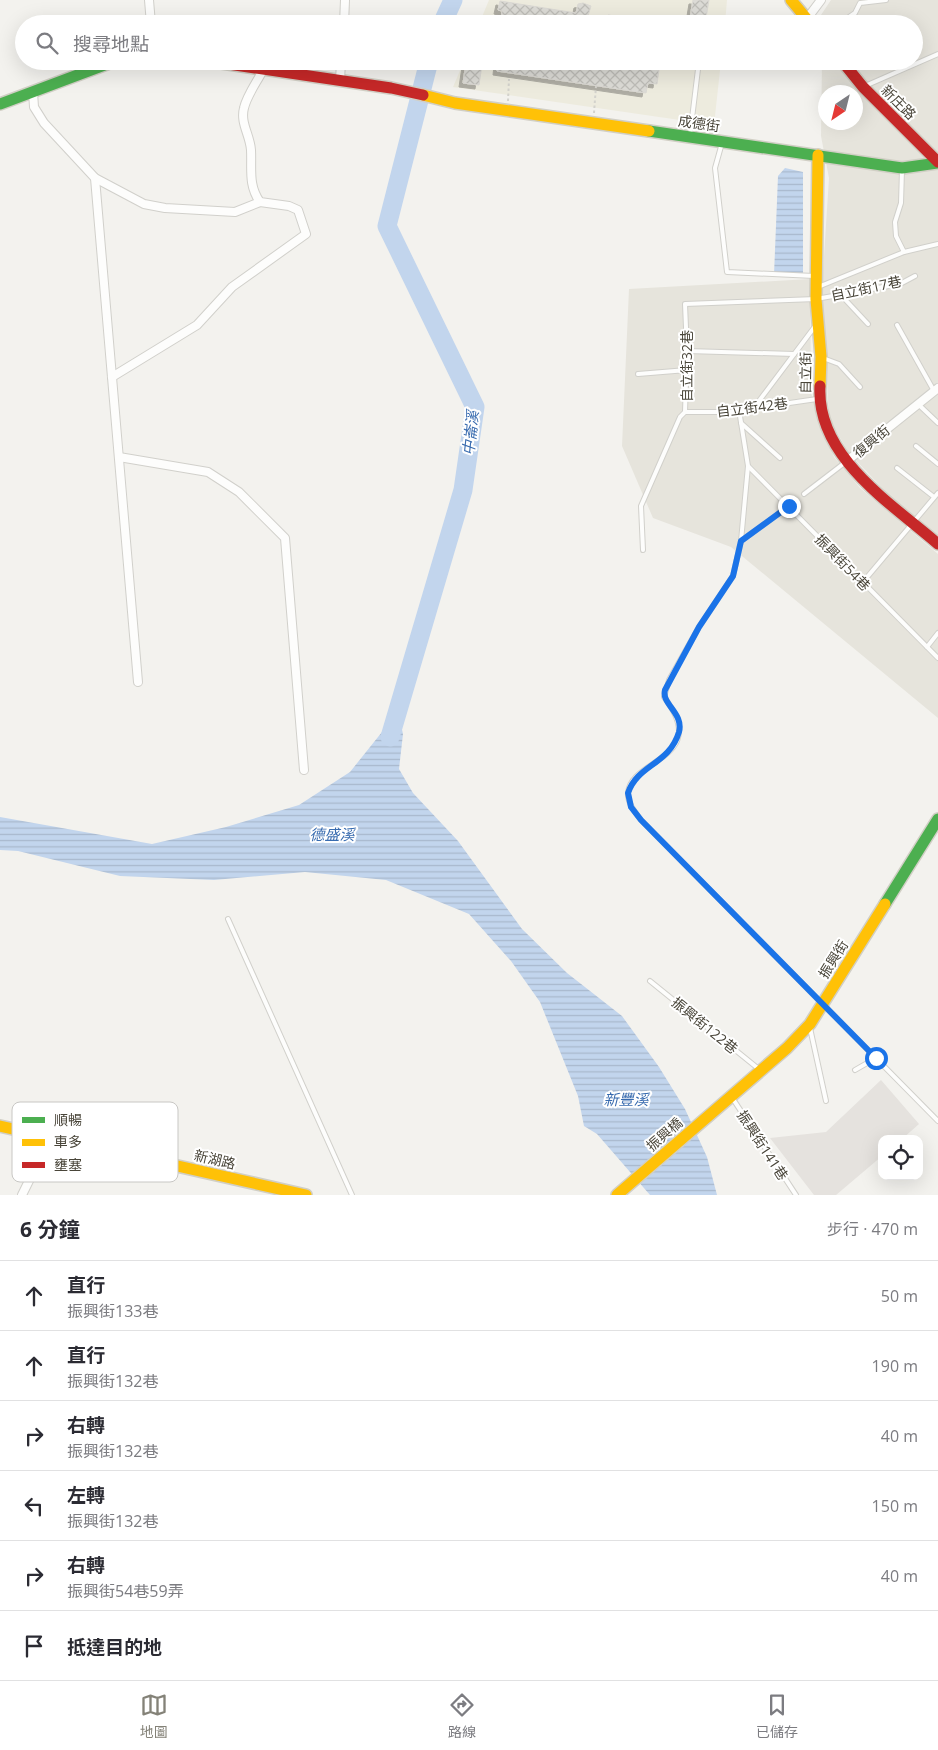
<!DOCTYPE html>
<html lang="zh-TW">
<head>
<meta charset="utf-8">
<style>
	body { margin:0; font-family:"Open Sans","Noto Sans TC",sans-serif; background:#f2f2f3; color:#2b2b33 }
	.controls { position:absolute; right:15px; bottom:15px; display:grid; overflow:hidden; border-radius:10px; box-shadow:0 5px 20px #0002 }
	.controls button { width:45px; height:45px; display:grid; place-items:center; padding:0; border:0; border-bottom:1px solid #e1e1e2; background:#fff; color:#2b2b33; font:25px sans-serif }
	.compass { position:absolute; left:818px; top:85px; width:45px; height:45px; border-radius:50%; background:#fff; box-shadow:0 5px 20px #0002; rotate:215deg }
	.stop { position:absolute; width:15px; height:15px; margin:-11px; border:4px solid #1a73e8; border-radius:50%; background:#fff }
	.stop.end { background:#1a73e8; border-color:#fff; box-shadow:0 1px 5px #0008 }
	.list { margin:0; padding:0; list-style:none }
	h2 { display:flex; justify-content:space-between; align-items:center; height:65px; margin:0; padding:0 20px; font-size:21px }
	h2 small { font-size:16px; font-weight:400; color:#7c7c81 }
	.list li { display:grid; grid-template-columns:32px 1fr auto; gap:15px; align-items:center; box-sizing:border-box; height:70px; padding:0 20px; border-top:1px solid #e1e1e2 }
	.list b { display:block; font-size:19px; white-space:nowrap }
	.list p { margin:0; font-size:16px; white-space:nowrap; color:#7c7c81 }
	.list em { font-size:16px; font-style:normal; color:#7c7c81 }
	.icon { flex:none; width:28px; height:28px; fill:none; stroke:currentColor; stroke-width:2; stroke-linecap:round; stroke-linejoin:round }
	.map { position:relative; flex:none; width:938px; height:1195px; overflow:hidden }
	.search { position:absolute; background:#fff; box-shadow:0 5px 20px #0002; left:15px; right:15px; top:15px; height:55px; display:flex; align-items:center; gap:12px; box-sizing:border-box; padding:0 18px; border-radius:28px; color:#7c7c81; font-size:19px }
	.sheet { height:485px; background:#fff }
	nav { display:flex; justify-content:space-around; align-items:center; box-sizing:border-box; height:70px; border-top:1px solid #e1e1e2; background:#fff; font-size:14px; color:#7c7c81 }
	nav a { display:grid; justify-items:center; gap:2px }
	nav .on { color:#848278 }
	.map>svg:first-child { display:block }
	.residential { fill:#e6e4dc; fill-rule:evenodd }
	.industrial { fill:#e5e2de }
	.education { fill:#edebde }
	.water { fill:url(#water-rules) }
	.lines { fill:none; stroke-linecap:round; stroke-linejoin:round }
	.river { stroke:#c2d5ed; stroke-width:19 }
	.building { fill:url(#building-cross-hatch); stroke:#dbd9d4; filter:url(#shadow) }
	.lane-casing { stroke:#d1d0cb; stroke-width:6 }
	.street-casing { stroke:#d1d0cb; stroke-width:10 }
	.fast-casing { stroke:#d1cfc5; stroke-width:14 }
	.slow-casing { stroke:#d1cfc5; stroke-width:14 }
	.jam-casing { stroke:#d1cfc5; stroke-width:14 }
	.path { stroke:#d3d2cc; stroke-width:2; stroke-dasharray:2.5 2.5; stroke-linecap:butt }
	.lane { stroke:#fdfdfc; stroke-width:4 }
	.street { stroke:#fdfdfc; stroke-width:8 }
	.fast { stroke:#4caf50; stroke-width:11 }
	.slow { stroke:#ffc107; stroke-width:11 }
	.jam { stroke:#c62828; stroke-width:11 }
	.route { stroke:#1a73e8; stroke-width:6 }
	.labels { text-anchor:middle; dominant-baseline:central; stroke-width:4; stroke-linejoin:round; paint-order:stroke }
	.street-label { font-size:14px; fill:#494539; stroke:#fff }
	.water-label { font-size:15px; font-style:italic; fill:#386baf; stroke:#fff }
	.key { fill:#fff; stroke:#c8c7c4; stroke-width:1 }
	.key-label { font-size:14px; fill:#494539 }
</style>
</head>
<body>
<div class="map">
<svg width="938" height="1195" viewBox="0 0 938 1195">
	<defs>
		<pattern id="water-rules" width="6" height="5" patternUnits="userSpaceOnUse" patternTransform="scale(1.25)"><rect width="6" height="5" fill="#c2d5ed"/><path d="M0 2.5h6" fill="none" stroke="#a8b8cc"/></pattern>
		<pattern id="building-cross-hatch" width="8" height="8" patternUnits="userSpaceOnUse" patternTransform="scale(1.25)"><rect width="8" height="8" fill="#dcdbd6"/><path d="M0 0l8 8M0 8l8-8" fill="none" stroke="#bebdb8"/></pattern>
		<filter id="shadow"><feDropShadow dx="-4" dy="4" stdDeviation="0" flood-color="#0004"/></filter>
	</defs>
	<rect width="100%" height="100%" fill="#f3f2ee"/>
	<g class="residential">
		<path d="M 831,0 L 938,0 L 938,537 L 886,492 L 849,453 L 829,419 L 822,288 L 829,178 L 821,136 L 822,61 L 914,61 L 914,24 L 821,24 L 821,15 ZM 826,92 L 856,92 L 856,122 L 826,122 Z"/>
		<path d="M 810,279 L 811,393 L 834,457 L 860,488 L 938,554 L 938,718 L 731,547 L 653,518 L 622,446 L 629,289 Z"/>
	</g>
	<path class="industrial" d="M 881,1080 L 919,1124 L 902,1139 L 882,1139 L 882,1156 L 836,1195 L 814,1195 L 770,1138 L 826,1132 Z"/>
	<g class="education">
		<path d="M 489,0 L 727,0 L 725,24 L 479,24 Z"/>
		<path d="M 464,61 L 721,61 L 714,125 L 453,87 Z"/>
	</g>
	<g class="water">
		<path d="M 785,168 L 803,172 L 803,274 L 774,275 L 778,176 Z"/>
		<path d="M 398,712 L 403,734 L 399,769 L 413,793 L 458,841 L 522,929 L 567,973 L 622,1016 L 659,1067 L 685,1109 L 707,1157 L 717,1195 L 650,1195 L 597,1134 L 584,1126 L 578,1096 L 540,1002 L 511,961 L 469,914 L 386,880 L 305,872 L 214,880 L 120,876 L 18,851 L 0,850 L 0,817 L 152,844 L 226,827 L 299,805 L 350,772 Z"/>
	</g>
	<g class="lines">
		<g class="river">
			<path d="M 442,24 L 453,0"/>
			<path d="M 390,737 L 463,490 L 475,407 L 387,226 L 429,61"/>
		</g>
	</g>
	<g class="building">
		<path d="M 693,0 L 709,0 L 705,24 L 689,24 Z"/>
		<path d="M 500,1 L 576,13 L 578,4 L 583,3 L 591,6 L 588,16 L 600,24 L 517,23 L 501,18 L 502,11 L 498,10 Z"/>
		<path d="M 608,15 L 636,19 L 636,24 L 607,24 Z"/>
		<path d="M 498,61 L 609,61 L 659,70 L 657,84 L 648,83 L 646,93 L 497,71 Z"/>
		<path d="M 466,63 L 482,65 L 479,85 L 463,83 Z"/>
	</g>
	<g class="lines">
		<g class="lane-casing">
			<g id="lane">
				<path d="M 839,24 L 855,13 L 860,3 L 886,0"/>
				<path d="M 865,86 L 938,54"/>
				<path d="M 690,135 L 699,61"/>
				<path d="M 722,143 L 715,168 L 727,272 L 814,276"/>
				<path d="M 902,170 L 901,203 L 895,222 L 896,236 L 904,252"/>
				<path d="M 818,287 L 904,252 L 938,244"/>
				<path d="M 840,294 L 868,324"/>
				<path d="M 897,325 L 934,391"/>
				<path d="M 687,351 L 794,354"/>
				<path d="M 823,358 L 839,364 L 860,387"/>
				<path d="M 638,374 L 687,370"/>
				<path d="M 918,404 L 938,423"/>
				<path d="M 756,405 L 816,325"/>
				<path d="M 739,410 L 748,466 L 741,541 L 733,576 L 699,627 L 669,680 L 664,697 C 712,760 630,758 628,793 C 627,803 636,813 641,820 L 938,1121"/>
				<path d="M 685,412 L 728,412 L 817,399"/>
				<path d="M 741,423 L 780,458"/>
				<path d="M 916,446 L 938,464"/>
				<path d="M 748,466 L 938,658"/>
				<path d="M 897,468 L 934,497"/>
				<path d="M 804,494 L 847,461"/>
				<path d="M 741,541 L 789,506"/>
				<path d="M 643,550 L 641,506 L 680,417 L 685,412 L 687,351 L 685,304 L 816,299 L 900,284 L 915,276"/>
				<path d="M 863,582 L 938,493"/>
				<path d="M 927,647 L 938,633"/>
				<path d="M 228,919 L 352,1195"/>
				<path d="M 650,981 L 760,1070"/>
				<path d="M 810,1028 L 826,1101"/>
				<path d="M 855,1070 L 876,1058"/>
				<path d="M 733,1099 L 796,1195"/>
			</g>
		</g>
		<g class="street-casing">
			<g id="street">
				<path d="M 149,0 L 151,24"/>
				<path d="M 806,20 L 821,0"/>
				<path d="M 344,24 L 345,0"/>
				<path d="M 340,81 L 341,61"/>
				<path d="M 33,92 L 34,107 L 44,123 L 95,178 L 138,682"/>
				<path d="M 95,178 L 144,204 L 165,208 L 235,212 L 260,202"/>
				<path d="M 112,377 L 197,325 L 232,287 L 306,234 L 298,210 L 289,206 L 260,202 C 248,185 252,169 251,150 C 250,135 240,123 244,108 C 247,95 257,82 263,70"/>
				<path d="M 119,457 L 208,472 L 239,492 L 285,538 L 304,770"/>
				<path d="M 847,461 L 938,388"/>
				<path d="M 22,1195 L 50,1138"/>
			</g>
		</g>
		<g class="fast-casing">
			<g id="fast">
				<path d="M 0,104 L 115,61"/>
				<path d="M 649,131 L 902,168 L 938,163"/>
				<path d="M 885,904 L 938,819"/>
			</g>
		</g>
		<g class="slow-casing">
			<g id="slow">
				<path d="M 791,0 L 811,24"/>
				<path d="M 423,95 L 455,103 L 649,131"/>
				<path d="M 818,155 L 816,299 L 821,357 L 820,386"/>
				<path d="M 0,1126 L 306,1195"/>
				<path d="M 617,1195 L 787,1048 L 810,1024 L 885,904"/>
			</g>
		</g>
		<g class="jam-casing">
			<g id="jam">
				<path d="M 208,61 L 391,88 L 423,95"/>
				<path d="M 842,61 L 863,87 L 938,162"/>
				<path d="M 820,386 C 816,457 891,503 938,544"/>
			</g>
		</g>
		<g class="path">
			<path d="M 508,101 L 509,79"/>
			<path d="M 594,113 L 596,86"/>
		</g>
		<use href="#lane" class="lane"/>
		<use href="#street" class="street"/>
		<use href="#fast" class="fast"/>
		<use href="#slow" class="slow"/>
		<use href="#jam" class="jam"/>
	</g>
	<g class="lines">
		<path class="route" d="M 789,506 L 741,541 L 733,576 L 699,627 L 665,690 C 661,704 684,713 679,732 C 669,765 638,764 628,793 L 631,807 L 641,820 L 876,1058"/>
	</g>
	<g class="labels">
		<g class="street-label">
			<text transform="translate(899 102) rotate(45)">新庄路</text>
			<text transform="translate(699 123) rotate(8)">成德街</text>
			<text transform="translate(866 288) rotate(-12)">自立街17巷</text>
			<text transform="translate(686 366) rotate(-90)">自立街32巷</text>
			<text transform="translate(805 373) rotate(-89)">自立街</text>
			<text transform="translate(752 407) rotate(-7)">自立街42巷</text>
			<text transform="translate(871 441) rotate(-39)">復興街</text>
			<text transform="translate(843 562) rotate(46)">振興街54巷</text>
			<text transform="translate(833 959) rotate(-58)">振興街</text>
			<text transform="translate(705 1025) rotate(39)">振興街122巷</text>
			<text transform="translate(664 1134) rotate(-41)">振興橋</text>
			<text transform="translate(763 1145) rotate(57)">振興街141巷</text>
			<text transform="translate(215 1159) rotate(13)">新湖路</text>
		</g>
		<g class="water-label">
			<text transform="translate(470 433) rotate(-84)">中崙溪</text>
			<text x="332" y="834">德盛溪</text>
			<text x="626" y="1099">新豐溪</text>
		</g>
	</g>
	<rect x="12" y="1102" width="166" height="80" rx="8" class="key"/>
	<rect x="22" y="1117" width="23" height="6" fill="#4caf50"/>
	<rect x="22" y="1139" width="23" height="7" fill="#ffc107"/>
	<rect x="22" y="1162" width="23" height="6" fill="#c62828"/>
	<g class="key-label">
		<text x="54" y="1125">順暢</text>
		<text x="54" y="1147">車多</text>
		<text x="54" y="1170">壅塞</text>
	</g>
</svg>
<div class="controls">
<button><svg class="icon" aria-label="locate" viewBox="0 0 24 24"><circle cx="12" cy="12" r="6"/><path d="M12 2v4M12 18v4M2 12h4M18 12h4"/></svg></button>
</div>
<svg class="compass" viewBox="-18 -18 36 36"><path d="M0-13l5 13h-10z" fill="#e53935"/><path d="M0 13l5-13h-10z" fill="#7c7c81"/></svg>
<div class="stop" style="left:876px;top:1058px"></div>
<div class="stop end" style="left:789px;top:506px"></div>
<div class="search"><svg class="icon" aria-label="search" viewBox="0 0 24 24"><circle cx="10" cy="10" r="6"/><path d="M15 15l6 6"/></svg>搜尋地點</div>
</div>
<section class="sheet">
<h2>6 分鐘<small>步行 · 470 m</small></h2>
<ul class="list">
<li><svg class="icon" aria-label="ahead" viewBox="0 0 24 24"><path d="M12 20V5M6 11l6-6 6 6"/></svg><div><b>直行</b><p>振興街133巷</p></div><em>50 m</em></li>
<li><svg class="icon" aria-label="ahead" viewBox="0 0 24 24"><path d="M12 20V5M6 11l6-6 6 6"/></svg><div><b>直行</b><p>振興街132巷</p></div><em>190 m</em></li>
<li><svg class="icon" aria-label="right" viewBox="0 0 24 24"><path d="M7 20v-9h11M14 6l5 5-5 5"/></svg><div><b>右轉</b><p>振興街132巷</p></div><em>40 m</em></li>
<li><svg class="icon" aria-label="left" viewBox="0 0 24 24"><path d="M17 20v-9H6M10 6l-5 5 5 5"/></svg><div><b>左轉</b><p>振興街132巷</p></div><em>150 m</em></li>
<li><svg class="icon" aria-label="right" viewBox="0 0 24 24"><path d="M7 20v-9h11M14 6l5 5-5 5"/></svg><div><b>右轉</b><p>振興街54巷59弄</p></div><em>40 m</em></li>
<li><svg class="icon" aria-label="arrive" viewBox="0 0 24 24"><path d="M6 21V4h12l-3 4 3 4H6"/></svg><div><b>抵達目的地</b></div></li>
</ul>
</section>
<nav>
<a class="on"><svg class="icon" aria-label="map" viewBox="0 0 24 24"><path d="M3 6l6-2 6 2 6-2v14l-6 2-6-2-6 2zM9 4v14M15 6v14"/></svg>地圖</a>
<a><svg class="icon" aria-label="directions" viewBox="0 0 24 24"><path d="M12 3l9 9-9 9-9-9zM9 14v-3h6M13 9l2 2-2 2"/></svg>路線</a>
<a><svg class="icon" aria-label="saved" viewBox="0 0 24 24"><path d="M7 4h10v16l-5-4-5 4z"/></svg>已儲存</a>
</nav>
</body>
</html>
